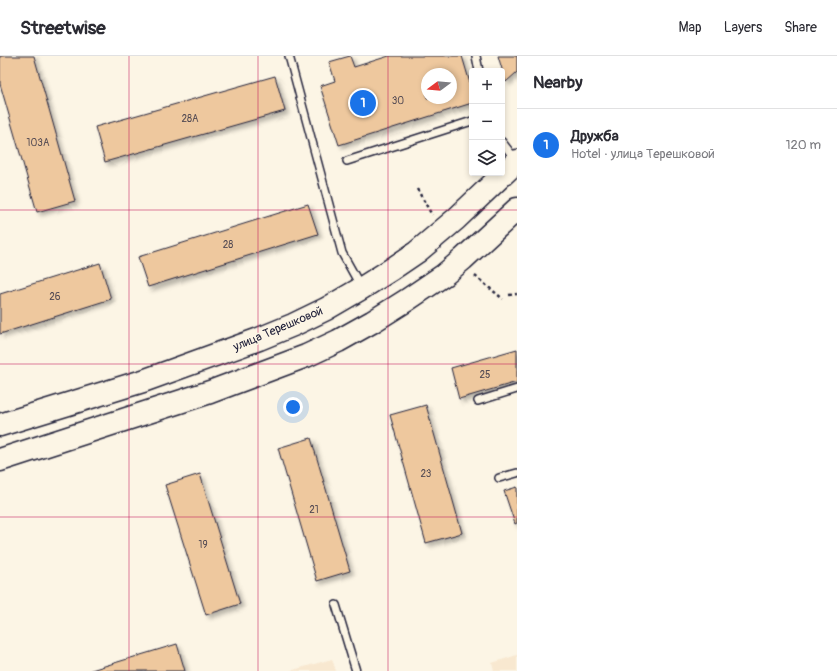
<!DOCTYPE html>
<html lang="en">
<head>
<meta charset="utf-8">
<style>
	body { margin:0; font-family:Pangolin,sans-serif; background:#f7f7f7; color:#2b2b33 }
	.controls { position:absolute; right:12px; top:12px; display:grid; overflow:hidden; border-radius:4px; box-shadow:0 2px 6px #0003 }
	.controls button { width:36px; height:36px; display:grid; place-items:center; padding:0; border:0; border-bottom:1px solid #e1e1e2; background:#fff; color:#2b2b33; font:20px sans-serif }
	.compass { position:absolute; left:421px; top:12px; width:36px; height:36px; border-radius:50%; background:#fff; box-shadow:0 2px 6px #0003; rotate:254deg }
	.you { position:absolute; left:293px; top:351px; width:14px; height:14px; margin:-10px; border:3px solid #fff; border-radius:50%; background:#1a73e8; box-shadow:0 0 0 6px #1a73e833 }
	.badge { display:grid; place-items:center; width:26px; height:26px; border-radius:50%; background:#1a73e8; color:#fff; font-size:13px; font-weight:700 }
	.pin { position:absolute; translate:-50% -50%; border:2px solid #fff; box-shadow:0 1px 4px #0006 }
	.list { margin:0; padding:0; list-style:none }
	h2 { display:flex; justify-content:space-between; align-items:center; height:52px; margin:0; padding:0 16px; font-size:17px }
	h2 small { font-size:13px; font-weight:400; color:#7c7c81 }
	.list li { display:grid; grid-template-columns:26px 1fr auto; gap:12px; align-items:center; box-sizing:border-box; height:72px; padding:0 16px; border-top:1px solid #e1e1e2 }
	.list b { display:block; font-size:15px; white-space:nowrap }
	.list p { margin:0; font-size:13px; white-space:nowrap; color:#7c7c81 }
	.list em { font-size:13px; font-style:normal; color:#7c7c81 }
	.icon { flex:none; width:22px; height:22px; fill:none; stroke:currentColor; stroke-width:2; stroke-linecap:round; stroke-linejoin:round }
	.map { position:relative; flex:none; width:517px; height:615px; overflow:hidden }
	header { display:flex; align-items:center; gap:24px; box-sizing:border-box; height:56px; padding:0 20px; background:#fff; border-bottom:1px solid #e1e1e2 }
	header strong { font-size:19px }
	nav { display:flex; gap:22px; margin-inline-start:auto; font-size:14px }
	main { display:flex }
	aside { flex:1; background:#fff }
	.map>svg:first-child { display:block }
	.built { fill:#f8e8d0 }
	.building { fill:#eec89e; stroke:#22223b; fill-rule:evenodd; filter:url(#shadow) }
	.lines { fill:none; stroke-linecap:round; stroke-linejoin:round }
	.service-casing { stroke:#22223b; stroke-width:10 }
	.primary-casing { stroke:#22223b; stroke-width:25 }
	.path { stroke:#22223b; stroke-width:2.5; stroke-dasharray:3 3; stroke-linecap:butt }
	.service { stroke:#fcf5e5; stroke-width:7 }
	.primary { stroke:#fcf5e5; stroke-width:22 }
	.grid { fill:none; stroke:#c2185b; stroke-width:1; stroke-opacity:0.55 }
	.labels { text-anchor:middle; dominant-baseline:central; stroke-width:3; stroke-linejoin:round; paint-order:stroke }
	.number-label { font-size:10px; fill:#554c54 }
	.street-label { font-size:12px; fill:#22223b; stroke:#fcf5e5 }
</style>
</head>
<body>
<header>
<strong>Streetwise</strong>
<nav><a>Map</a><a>Layers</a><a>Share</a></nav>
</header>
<main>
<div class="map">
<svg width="517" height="615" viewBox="0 0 517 615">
	<defs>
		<filter id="shadow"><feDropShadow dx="3.5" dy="3.5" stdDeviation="2" flood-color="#0004"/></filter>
	</defs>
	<rect width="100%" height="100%" fill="#fcf5e5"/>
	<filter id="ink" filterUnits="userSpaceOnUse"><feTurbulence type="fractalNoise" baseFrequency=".025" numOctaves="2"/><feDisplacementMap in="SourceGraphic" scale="8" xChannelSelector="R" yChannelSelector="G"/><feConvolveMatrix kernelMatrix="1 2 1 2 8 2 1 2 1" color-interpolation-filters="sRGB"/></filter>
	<g filter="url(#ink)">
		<g class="built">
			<path d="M 517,599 L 517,615 L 494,615 L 492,607 Z"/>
			<path d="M 332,603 L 336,615 L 290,615 Z"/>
		</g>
		<g class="building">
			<path d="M 0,0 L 34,0 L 75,145 L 37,156 L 0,28 Z"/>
			<path d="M 350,0 L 354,11 L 389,0 L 462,0 L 472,34 L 472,47 L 339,89 L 320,30 L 335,25 L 329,6 ZM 427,18 L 451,18 L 451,42 L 427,42 Z"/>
			<path d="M 498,0 L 517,0 L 517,16 L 506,26 Z"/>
			<path d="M 275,20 L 285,55 L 105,106 L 95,71 Z"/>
			<path d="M 308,148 L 318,178 L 148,231 L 138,201 Z"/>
			<path d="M 100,207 L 111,243 L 0,278 L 0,238 Z"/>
			<path d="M 517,293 L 517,326 L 459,343 L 451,312 Z"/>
			<path d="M 426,349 L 462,477 L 426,487 L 390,359 Z"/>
			<path d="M 311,382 L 350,515 L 317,525 L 278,392 Z"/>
			<path d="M 200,418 L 240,548 L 206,559 L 165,429 Z"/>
			<path d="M 517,431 L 517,467 L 515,468 L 504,435 Z"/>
			<path d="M 177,588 L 185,615 L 88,615 Z"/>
		</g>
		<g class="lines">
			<g class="service-casing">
				<g id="service">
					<path d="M 289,0 L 342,197 L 361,231"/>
					<path d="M 476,0 L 479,15"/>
					<path d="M 502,86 L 515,103"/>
					<path d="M 347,105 L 472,65"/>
					<path d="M 478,345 L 517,333"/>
					<path d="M 499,422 L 517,417"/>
					<path d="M 336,549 L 356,615"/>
				</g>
			</g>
			<g class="primary-casing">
				<g id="primary">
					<path d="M 0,369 L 143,325 L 259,283 L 293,269 L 326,253 L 362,232 L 392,213 L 417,196 L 456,163 L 517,105"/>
					<path d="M 0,404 L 210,336 L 306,300 L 338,285 L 372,266 L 407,244 L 444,219 L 463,203 L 517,153"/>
				</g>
			</g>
			<g class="path">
				<path d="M 417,133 L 432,159"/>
				<path d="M 475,220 L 503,243"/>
				<path d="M 509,239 L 517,238"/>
			</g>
			<use href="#service" class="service"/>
			<use href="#primary" class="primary"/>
		</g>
	</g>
	<path class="grid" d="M 129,0 L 129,615M 258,0 L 258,615M 388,0 L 388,615M 0,154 L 517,154M 0,308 L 517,308M 0,461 L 517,461"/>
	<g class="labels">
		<g class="number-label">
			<text x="398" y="45">30</text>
			<text x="190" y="63">28А</text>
			<text x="38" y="87">103А</text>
			<text x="228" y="189">28</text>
			<text x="55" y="241">26</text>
			<text x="485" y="319">25</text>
			<text x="426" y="418">23</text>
			<text x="314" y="454">21</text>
			<text x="203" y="489">19</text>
		</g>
		<g class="street-label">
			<text transform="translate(278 273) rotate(-23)">улица Терешковой</text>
		</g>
	</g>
</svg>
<div class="controls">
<button>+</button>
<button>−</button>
<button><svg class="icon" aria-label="layers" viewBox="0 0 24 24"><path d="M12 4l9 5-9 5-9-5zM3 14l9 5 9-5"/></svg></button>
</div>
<svg class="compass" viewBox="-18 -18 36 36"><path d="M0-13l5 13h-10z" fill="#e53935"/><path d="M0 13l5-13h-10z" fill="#7c7c81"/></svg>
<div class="you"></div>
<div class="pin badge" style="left:363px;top:47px">1</div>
</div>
<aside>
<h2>Nearby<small></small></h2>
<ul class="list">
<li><span class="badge">1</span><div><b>Дружба</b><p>Hotel · улица Терешковой</p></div><em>120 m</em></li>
</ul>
</aside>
</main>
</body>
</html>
